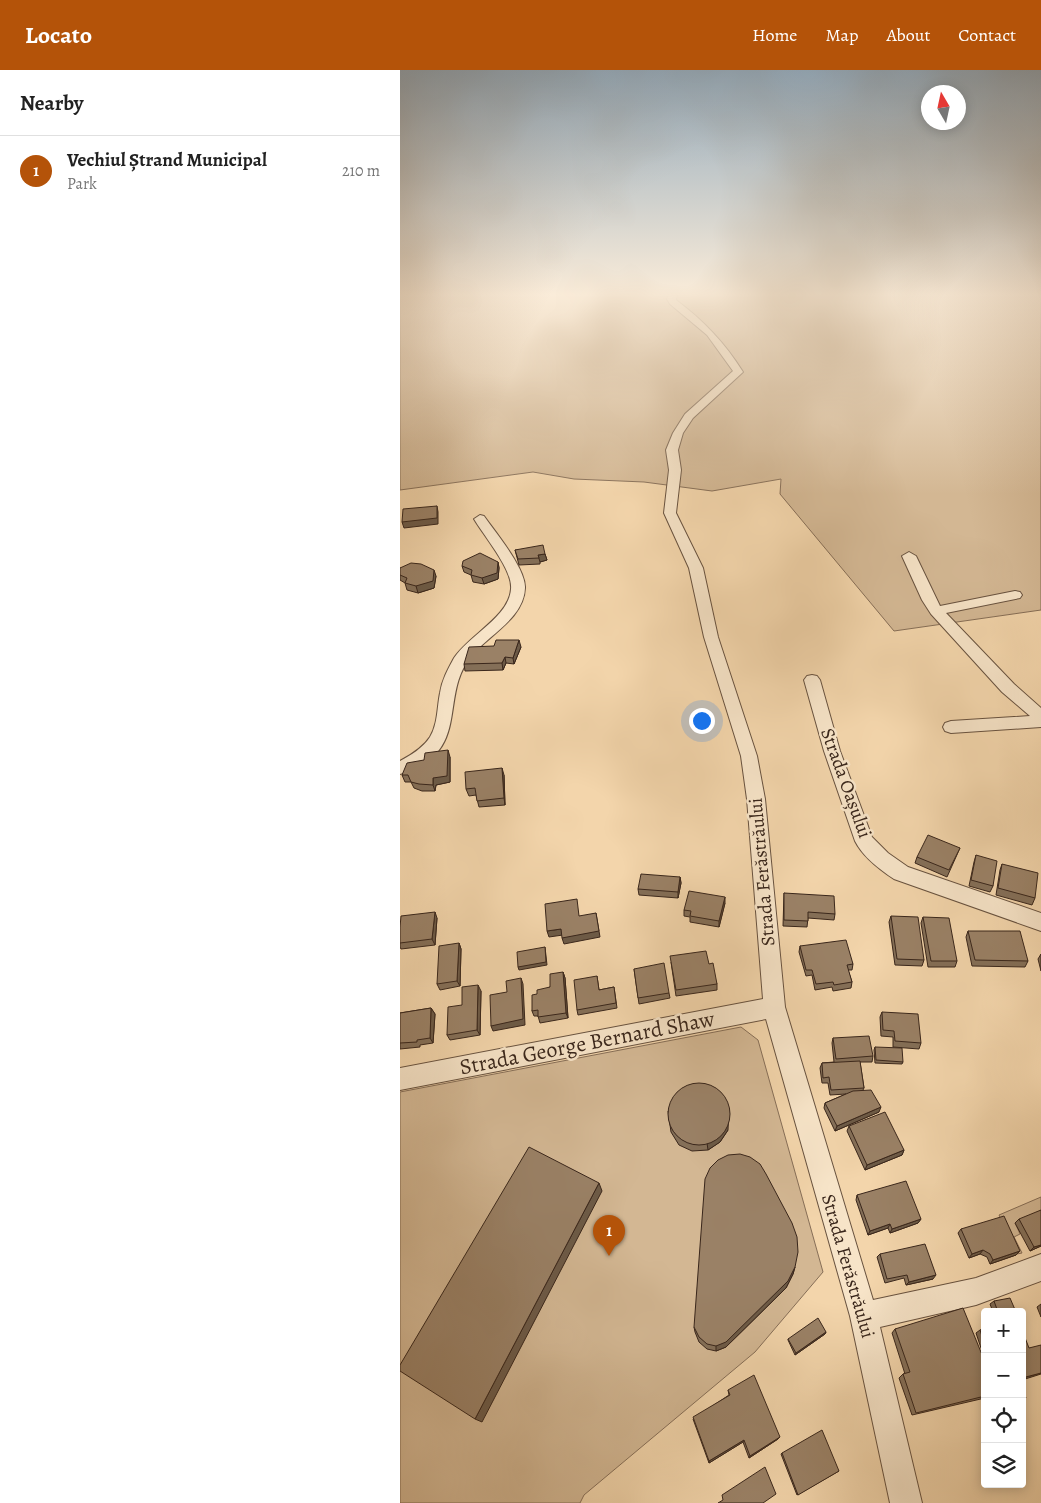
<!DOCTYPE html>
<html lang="en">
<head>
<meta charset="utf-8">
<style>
	body { margin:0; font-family:Alegreya,serif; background:#f2f2f2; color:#222 }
	.controls { position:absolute; right:15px; bottom:15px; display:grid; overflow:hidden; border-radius:5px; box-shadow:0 2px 12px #0003 }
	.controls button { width:45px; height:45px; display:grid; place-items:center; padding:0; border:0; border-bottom:1px solid #e0e0e0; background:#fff; color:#222; font:25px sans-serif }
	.compass { position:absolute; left:521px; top:15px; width:45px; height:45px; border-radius:50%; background:#fff; box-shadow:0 2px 12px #0003; rotate:351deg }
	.you { position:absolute; left:301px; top:650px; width:18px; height:18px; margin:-12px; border:4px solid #fff; border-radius:50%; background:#1a73e8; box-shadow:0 0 0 8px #1a73e833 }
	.badge { display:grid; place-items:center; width:32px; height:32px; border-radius:50%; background:#b45309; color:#fff; font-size:16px; font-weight:700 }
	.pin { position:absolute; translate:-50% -41px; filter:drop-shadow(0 1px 2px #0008) }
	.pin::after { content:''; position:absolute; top:26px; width:18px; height:15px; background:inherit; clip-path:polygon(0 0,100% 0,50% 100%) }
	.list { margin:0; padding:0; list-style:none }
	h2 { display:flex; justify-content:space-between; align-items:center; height:65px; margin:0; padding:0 20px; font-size:21px }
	h2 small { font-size:16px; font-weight:400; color:#767676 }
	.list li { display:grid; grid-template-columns:32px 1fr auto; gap:15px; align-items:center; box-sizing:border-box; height:70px; padding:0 20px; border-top:1px solid #e0e0e0 }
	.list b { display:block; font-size:19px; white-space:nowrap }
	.list p { margin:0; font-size:16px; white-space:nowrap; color:#767676 }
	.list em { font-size:16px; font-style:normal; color:#767676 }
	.icon { flex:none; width:28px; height:28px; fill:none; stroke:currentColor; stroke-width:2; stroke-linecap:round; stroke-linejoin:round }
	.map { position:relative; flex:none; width:641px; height:1433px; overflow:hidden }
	header { display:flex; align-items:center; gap:30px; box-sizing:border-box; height:70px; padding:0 25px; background:#b45309; color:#fff }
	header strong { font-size:24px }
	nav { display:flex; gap:28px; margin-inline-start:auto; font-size:18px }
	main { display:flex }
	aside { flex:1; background:#fff }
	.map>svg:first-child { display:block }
	.green { fill:#d3b793; stroke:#866e57 }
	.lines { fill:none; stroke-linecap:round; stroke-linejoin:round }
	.minor-casing { stroke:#68523f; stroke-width:2 }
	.minor { fill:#f7e4c8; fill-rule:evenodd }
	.wall { fill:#846f58; stroke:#39261b }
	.shaded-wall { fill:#6c5a47; stroke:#39261b }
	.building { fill:#9a8166; stroke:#39261b }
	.labels { text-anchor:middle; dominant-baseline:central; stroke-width:5; stroke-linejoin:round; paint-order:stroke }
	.street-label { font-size:19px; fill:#39261b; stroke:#f7e4c8 }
	.near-street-label { font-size:22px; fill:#39261b; stroke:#f7e4c8 }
</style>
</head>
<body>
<header>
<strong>Locato</strong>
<nav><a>Home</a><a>Map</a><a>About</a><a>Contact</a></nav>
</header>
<main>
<aside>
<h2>Nearby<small></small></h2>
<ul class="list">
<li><span class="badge">1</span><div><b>Vechiul Ștrand Municipal</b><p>Park</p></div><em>210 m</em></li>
</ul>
</aside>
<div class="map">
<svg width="641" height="1433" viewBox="0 0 641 1433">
	<rect width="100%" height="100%" fill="#f3d5ab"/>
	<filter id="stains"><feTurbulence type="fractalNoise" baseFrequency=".004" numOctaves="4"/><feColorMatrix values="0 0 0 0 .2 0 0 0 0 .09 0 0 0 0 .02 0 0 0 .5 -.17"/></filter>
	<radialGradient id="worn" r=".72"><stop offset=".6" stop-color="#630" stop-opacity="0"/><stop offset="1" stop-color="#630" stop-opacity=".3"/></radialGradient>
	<g class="green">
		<path d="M 0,224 L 641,224 L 641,540 L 494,561 L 380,424 L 381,409 L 312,421 L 244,412 L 174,409 L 133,402 L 0,420 Z"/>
		<path d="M 341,957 L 358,970 L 423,1202 L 355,1282 L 184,1425 L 180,1433 L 0,1433 L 0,1022 Z"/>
		<path d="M 641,1127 L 641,1141 L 615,1153 L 620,1164 L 614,1167 L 622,1183 L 617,1184 L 599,1145 Z"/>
	</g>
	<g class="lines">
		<g class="minor-casing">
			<g id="minor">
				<path d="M 269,224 L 277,224 L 276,230 C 303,250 325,273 343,302 L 293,348 L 283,363 L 278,380 L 281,400 L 276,443 L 303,498 L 318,567 L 357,686 L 365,729 L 385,937 L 473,1230 L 576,1208 L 641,1184 L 641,1211 L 576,1235 L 480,1257 L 522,1433 L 490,1433 L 450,1246 L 366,949 L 0,1020 L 0,998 L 363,929 L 347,729 L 341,686 L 304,567 L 289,498 L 264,443 L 269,400 L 266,380 L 273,363 L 285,344 L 333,301 L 307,265 L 270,234 L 267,229 Z"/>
				<path d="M 80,445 L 84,446 C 96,463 126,499 125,518 C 124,548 89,565 72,585 C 37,627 74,682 0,704 L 0,691 C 11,685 23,678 30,667 C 38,654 37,637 40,623 C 42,610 48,599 54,588 C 69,565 109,547 111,519 C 113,500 84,466 74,449 Z"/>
				<path d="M 509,482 L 516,486 L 540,536 L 615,521 L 620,522 L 622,525 L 620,528 L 546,543 L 614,614 L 641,638 L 641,657 L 551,663 L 545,661 L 543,657 L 545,653 L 551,651 L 630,646 L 602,622 L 531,544 L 522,530 L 502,486 Z"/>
				<path d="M 412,605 L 417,606 L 420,610 L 440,681 L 472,767 L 488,783 L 508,797 L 641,843 L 641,861 L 494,809 C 479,799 463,787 455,771 L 424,681 L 404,610 L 407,606 Z"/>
			</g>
		</g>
		<use href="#minor" class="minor"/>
	</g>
	<g class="wall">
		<path d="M 115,480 L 145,484 L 147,490 L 140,492 L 140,494 L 119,495 Z"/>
		<path d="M 98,492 L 99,498 L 98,509 L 84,514 L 73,512 L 71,505 L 64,502 L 62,496 Z"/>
		<path d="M 0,498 L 36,506 L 34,518 L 18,523 L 7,520 L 5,513 L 0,510 Z"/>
		<path d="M 121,577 L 114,594 L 106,593 L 103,600 L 65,601 L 64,594 Z"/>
		<path d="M 50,687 L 50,712 L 36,715 L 35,721 L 22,721 L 14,718 L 11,712 L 5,712 L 2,705 Z"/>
		<path d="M 104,705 L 105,735 L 79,737 L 76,725 L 69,726 L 66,719 Z"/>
		<path d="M 560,778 L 547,807 L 515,793 L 517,787 Z"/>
		<path d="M 576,785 L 593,816 L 590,822 L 569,816 L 574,792 Z"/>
		<path d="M 602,794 L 635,828 L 632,835 L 596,825 L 600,800 Z"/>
		<path d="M 280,807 L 281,813 L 278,828 L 239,825 L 238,819 Z"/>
		<path d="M 384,823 L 435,844 L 434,850 L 408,848 L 407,857 L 383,856 Z"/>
		<path d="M 325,833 L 319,857 L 290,852 L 290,847 L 284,846 L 284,840 Z"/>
		<path d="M 491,846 L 524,890 L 522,896 L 495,895 L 489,852 Z"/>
		<path d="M 523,847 L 557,891 L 555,897 L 528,897 L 521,853 Z"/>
		<path d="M 37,848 L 35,875 L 1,879 L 0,877 L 0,857 Z"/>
		<path d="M 568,861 L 628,891 L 625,897 L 572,896 L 566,867 Z"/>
		<path d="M 59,873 L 61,879 L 60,916 L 40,920 L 37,914 Z"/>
		<path d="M 400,876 L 453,894 L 452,900 L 448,900 L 452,912 L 451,918 L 433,921 L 432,917 L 415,920 L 412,905 L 406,906 L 399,882 Z"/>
		<path d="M 641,884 L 641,901 L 638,889 Z"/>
		<path d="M 271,892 L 309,894 L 317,914 L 317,920 L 276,926 Z"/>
		<path d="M 234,899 L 269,923 L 270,928 L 239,934 Z"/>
		<path d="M 163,902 L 165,908 L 168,948 L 140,953 L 138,946 L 134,946 L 132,941 L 137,924 L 150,917 Z"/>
		<path d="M 197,906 L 199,920 L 214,917 L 217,938 L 178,945 L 177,940 Z"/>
		<path d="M 81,921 L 80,965 L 50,970 L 47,965 L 62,935 Z"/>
		<path d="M 31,938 L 35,944 L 33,973 L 20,975 L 20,977 L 0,979 L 0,943 Z"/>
		<path d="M 482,942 L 521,973 L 519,979 L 493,977 L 493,967 L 481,966 L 480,947 Z"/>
		<path d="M 433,968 L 473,986 L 472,992 L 460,992 L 464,1018 L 463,1020 L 479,1042 L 435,1061 L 424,1038 L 425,1033 L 446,1024 L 430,1025 L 428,1013 L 422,1013 L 420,998 L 422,993 L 434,992 L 432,973 Z"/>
		<path d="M 475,977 L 503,992 L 502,994 L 475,993 L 474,980 Z"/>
		<path d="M 268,1041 L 328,1060 L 320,1072 L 308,1080 L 292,1081 L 279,1075 L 271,1062 Z"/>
		<path d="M 449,1056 L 504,1080 L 502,1085 L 465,1100 L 447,1061 Z"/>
		<path d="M 457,1125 L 521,1149 L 518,1153 L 490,1163 L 488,1158 L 468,1165 L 456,1130 Z"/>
		<path d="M 619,1149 L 641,1176 L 630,1181 L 615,1153 Z"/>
		<path d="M 561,1159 L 616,1185 L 590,1194 L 587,1187 L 580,1184 L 569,1188 L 558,1163 Z"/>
		<path d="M 480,1184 L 533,1209 L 506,1215 L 504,1208 L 485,1213 L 477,1187 Z"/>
		<path d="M 395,1197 L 393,1204 L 386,1218 L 326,1277 L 316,1281 L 307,1279 L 299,1272 L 295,1262 L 294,1257 Z"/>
		<path d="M 594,1231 L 616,1242 L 593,1242 L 590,1234 Z"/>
		<path d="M 641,1234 L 641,1247 L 637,1237 Z"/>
		<path d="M 495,1259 L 585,1292 L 585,1328 L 512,1345 L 499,1308 L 503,1304 L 505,1304 L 492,1263 Z"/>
		<path d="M 585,1259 L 585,1290 L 576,1263 L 580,1260 Z"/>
		<path d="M 426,1262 L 425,1264 L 395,1285 L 388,1270 L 388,1269 Z"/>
		<path d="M 328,1320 L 378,1369 L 349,1388 L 343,1372 L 309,1393 L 293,1349 L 329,1325 Z"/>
		<path d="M 382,1383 L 439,1401 L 397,1425 L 381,1384 Z"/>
	</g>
	<g class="shaded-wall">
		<path d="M 37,436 L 38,442 L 38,454 L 4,458 L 2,452 Z"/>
		<path d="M 145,484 L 147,490 L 140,492 L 138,485 Z"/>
		<path d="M 98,492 L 99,498 L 98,509 L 84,514 L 82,508 Z"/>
		<path d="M 34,500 L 36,506 L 34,518 L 18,523 L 16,516 Z"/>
		<path d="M 119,570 L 121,577 L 114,594 L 113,588 Z"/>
		<path d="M 105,587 L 106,593 L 103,600 L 102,593 Z"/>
		<path d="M 48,680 L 50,687 L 50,712 L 36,715 L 35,721 L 33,715 L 33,708 Z"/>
		<path d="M 102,698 L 104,705 L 105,735 L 104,728 Z"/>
		<path d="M 280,807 L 281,813 L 278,828 L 278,822 Z"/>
		<path d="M 325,827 L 325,833 L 319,857 L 319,851 Z"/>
		<path d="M 35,842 L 37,848 L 35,875 L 32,869 Z"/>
		<path d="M 196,843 L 200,867 L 164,874 L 162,868 Z"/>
		<path d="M 161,859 L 163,865 L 149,867 L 147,861 Z"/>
		<path d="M 59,873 L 61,879 L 60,916 L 57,911 Z"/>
		<path d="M 145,877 L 147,895 L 119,900 L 118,897 Z"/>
		<path d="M 163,902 L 165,908 L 168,948 L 166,943 Z"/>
		<path d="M 121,908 L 123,914 L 125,955 L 93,961 L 91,956 Z"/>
		<path d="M 78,915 L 81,921 L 80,965 L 77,960 Z"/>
		<path d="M 31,938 L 35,944 L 33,973 L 30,968 Z"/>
		<path d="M 481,1037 L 479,1042 L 435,1061 L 437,1056 Z"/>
		<path d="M 329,1038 L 328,1060 L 320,1072 L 308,1080 L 307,1073 Z"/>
		<path d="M 504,1080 L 502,1085 L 465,1100 L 467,1095 Z"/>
		<path d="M 199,1113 L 202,1121 L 82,1352 L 75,1349 Z"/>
		<path d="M 521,1149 L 518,1153 L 490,1163 L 492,1159 Z"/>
		<path d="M 490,1154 L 488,1158 L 468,1165 L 470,1161 Z"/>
		<path d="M 641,1175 L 641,1176 L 630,1181 L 634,1177 Z"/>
		<path d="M 583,1180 L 580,1184 L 569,1188 L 572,1184 Z"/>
		<path d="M 620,1181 L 616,1185 L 590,1194 L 593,1190 Z"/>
		<path d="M 395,1197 L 393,1204 L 386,1218 L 326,1277 L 316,1281 L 316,1276 Z"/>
		<path d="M 536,1205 L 533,1209 L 506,1215 L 509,1212 Z"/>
		<path d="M 426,1262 L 425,1264 L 395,1285 L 396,1283 Z"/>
		<path d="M 641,1303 L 641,1304 L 622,1310 L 622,1308 Z"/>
		<path d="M 380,1367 L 378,1369 L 349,1388 L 350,1386 Z"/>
		<path d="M 344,1370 L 343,1372 L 309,1393 L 309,1391 Z"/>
	</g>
	<g class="building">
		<path d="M 37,436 L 37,448 L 2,452 L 3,439 Z"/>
		<path d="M 143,475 L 145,484 L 138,485 L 139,488 L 118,489 L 115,480 Z"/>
		<path d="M 80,483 L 98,492 L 97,503 L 82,508 L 71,505 L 72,500 L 62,496 L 63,491 Z"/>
		<path d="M 11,493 L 21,494 L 34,500 L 33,511 L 16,516 L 5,513 L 7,508 L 0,505 L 0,498 Z"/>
		<path d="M 96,570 L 119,570 L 113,588 L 105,587 L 102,593 L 64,594 L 69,577 L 94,576 Z"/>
		<path d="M 48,680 L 47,706 L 33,708 L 33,715 L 19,714 L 11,712 L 8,705 L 2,705 L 7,693 L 24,690 L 25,683 Z"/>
		<path d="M 102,698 L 104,728 L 77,731 L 75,718 L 66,719 L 65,702 Z"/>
		<path d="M 528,765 L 560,778 L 549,800 L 517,787 Z"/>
		<path d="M 576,785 L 597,791 L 593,816 L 571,810 Z"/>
		<path d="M 602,794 L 638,803 L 635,828 L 598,818 Z"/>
		<path d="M 241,804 L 280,807 L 278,822 L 238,819 Z"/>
		<path d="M 289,821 L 325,827 L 319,851 L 290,846 L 291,841 L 284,840 Z"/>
		<path d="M 384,823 L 434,826 L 435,844 L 408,842 L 408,851 L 384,850 Z"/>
		<path d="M 177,829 L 179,846 L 196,843 L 199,861 L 162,868 L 161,859 L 147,861 L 145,834 Z"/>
		<path d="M 35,842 L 32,869 L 0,873 L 0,857 L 1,846 Z"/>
		<path d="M 491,846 L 518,847 L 524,890 L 497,889 Z"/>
		<path d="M 523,847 L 549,848 L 557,891 L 531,891 Z"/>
		<path d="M 568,861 L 620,861 L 628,891 L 575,890 Z"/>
		<path d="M 446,870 L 453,894 L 447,895 L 452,912 L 434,915 L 433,912 L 416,914 L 412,900 L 406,900 L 400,876 Z"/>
		<path d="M 59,873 L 57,911 L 37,914 L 39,876 Z"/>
		<path d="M 145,877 L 146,892 L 118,897 L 117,882 Z"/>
		<path d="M 306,881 L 309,894 L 313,893 L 317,914 L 276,920 L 270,886 Z"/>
		<path d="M 264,893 L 269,923 L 238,928 L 234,899 Z"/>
		<path d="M 163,902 L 166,943 L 138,947 L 138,940 L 132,941 L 132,925 L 137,924 L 137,920 L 150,917 L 150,904 Z"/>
		<path d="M 197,906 L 199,920 L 214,917 L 216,933 L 177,940 L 174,910 Z"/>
		<path d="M 121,908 L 123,949 L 91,956 L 90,925 L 107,922 L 106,911 Z"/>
		<path d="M 78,915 L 77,960 L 47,965 L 48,937 L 62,935 L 62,917 Z"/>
		<path d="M 31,938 L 30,968 L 17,970 L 17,972 L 0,973 L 0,943 Z"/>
		<path d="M 482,942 L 518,944 L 521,973 L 495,971 L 494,961 L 483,960 Z"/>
		<path d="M 469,966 L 473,986 L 436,989 L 433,968 Z"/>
		<path d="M 475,977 L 502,978 L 503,992 L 476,990 Z"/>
		<path d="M 460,991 L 464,1018 L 431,1020 L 429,1007 L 423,1008 L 422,993 Z"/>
		<circle cx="299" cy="1044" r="31"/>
		<path d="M 471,1020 L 481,1037 L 437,1056 L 425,1033 L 453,1021 Z"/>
		<path d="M 485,1042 L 504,1080 L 467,1095 L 449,1056 Z"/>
		<path d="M 129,1077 L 199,1113 L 75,1349 L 0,1301 L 0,1295 Z"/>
		<path d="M 340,1084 L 350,1087 L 360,1094 L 366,1104 L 392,1153 L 397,1167 L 398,1182 L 395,1197 L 388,1211 L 326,1272 L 316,1276 L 307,1274 L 299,1267 L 294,1257 L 305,1109 L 310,1098 L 318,1090 L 328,1085 Z"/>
		<path d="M 506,1111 L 521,1149 L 492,1159 L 490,1154 L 470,1161 L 457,1125 Z"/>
		<path d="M 641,1140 L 641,1175 L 634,1177 L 619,1149 Z"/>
		<path d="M 604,1146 L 620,1181 L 593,1190 L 590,1184 L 583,1180 L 572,1184 L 561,1159 Z"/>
		<path d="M 525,1174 L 536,1205 L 509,1212 L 507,1205 L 487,1209 L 480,1184 Z"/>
		<path d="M 610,1228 L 616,1242 L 598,1242 L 594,1231 Z"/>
		<path d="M 563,1238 L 585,1292 L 585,1326 L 516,1343 L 503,1304 L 510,1302 L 495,1259 Z"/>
		<path d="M 418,1248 L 426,1262 L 396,1283 L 388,1269 Z"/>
		<path d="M 585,1259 L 585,1276 L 580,1260 Z"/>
		<path d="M 622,1260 L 629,1278 L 641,1275 L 641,1303 L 622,1308 Z"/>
		<path d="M 354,1305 L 380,1367 L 350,1386 L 344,1370 L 309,1391 L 293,1347 L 330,1325 L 328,1320 Z"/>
		<path d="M 622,1317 L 626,1328 L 622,1329 Z"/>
		<path d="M 422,1360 L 439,1401 L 398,1425 L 382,1383 Z"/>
		<path d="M 365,1397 L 376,1424 L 363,1433 L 318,1433 L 323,1430 L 322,1425 Z"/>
	</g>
	<linearGradient id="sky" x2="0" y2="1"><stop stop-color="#93aabc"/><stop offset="0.53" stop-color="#faecd9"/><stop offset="1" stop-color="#faecd9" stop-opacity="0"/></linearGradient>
	<rect width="641" height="424" fill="url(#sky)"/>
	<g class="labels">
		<g class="street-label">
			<text transform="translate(446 713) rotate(70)">Strada Oașului</text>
			<text transform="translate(362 802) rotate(-95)">Strada Ferăstrăului</text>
			<text transform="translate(448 1196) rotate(74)">Strada Ferăstrăului</text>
		</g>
		<g class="near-street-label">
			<text transform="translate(187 973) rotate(-11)">Strada George Bernard Shaw</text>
		</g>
	</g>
	<rect width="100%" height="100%" filter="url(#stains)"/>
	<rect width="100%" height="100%" fill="url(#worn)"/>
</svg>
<div class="controls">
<button>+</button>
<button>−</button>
<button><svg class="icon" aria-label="locate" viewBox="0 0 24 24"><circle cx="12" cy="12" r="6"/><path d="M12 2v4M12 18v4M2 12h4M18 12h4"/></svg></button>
<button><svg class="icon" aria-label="layers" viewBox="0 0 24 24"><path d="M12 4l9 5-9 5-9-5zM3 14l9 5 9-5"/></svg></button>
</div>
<svg class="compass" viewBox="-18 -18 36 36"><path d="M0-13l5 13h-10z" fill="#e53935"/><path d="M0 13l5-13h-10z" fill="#767676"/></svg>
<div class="you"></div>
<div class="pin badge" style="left:209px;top:1186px">1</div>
</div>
</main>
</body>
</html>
